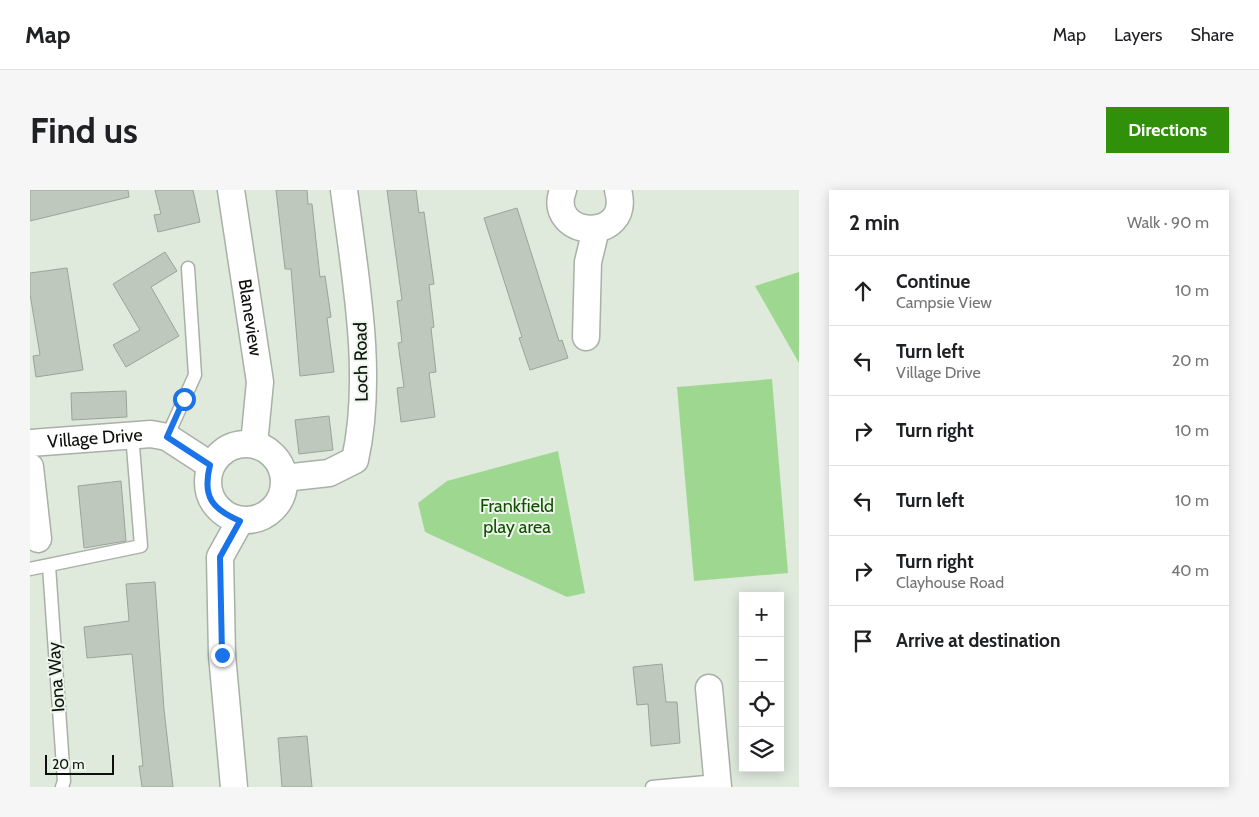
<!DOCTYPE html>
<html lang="en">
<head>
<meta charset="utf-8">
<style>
	body { margin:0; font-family:Cabin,sans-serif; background:#f6f6f6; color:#202124 }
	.controls { position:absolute; right:15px; bottom:15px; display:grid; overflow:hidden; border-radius:0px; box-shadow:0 2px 12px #0003 }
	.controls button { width:45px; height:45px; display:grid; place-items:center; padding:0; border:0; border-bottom:1px solid #e0e0e0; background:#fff; color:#202124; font:25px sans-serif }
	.scale { position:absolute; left:15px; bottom:12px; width:69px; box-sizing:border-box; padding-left:5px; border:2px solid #0d100c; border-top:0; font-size:14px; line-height:18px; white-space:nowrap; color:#0d100c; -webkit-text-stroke:4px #ecf6ea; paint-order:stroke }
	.stop { position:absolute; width:15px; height:15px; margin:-11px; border:4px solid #1a73e8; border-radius:50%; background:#fff }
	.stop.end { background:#1a73e8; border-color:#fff; box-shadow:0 1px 5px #0008 }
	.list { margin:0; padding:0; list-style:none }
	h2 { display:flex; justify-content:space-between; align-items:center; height:65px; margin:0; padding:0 20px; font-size:21px }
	h2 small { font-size:16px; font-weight:400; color:#757577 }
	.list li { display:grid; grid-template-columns:32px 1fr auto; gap:15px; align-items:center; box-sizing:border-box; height:70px; padding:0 20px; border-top:1px solid #e0e0e0 }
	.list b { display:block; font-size:19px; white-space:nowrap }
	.list p { margin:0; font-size:16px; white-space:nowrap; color:#757577 }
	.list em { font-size:16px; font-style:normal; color:#757577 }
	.icon { flex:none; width:28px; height:28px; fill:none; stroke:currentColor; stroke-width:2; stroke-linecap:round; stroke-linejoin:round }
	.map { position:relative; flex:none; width:769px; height:597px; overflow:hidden; border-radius:0px }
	header { display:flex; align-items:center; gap:30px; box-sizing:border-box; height:70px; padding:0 25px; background:#fff; border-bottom:1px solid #e0e0e0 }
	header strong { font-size:24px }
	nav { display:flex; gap:28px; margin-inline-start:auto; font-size:18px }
	.intro { display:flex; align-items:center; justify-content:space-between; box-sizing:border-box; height:120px; padding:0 30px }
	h1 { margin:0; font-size:35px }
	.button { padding:12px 22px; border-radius:0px; background:#30900a; color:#fff; font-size:18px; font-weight:700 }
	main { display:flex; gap:30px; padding:0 30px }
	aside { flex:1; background:#fff; border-radius:0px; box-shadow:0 2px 12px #0003 }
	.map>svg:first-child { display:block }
	.green { fill:#9ed890 }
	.building { fill:#bfc8bc; stroke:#9ba499 }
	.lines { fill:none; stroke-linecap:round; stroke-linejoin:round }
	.service-casing { stroke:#a8b1a6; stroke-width:15 }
	.minor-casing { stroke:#a8b1a6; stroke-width:29 }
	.service { stroke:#fff; stroke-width:12 }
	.minor { stroke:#fff; stroke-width:26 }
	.route { stroke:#1a73e8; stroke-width:6 }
	.labels { text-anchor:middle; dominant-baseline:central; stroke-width:4; stroke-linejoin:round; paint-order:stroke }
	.street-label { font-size:18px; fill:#0d100c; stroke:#ecf6ea }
	.park-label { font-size:18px; fill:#124e00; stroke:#ecf6ea }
</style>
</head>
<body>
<header>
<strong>Map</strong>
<nav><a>Map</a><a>Layers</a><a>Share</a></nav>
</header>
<div class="intro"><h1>Find us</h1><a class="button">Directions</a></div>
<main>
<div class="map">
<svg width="769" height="597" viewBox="0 0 769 597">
	<rect width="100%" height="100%" fill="#dfe9dc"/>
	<g class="green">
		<path d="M 769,82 L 769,173 L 725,96 Z"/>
		<path d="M 742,189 L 758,383 L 664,391 L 647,197 Z"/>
		<path d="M 528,261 L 555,403 L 537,407 L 395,342 L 388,313 L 417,291 Z"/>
	</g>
	<g class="building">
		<path d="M 0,0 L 98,0 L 99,7 L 0,31 Z"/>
		<path d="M 125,0 L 163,0 L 170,32 L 128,42 L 124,25 L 131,24 Z"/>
		<path d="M 246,0 L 277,0 L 278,14 L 282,14 L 290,87 L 295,86 L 301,127 L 297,128 L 304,182 L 270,186 L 261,79 L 255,79 Z"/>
		<path d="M 357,0 L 386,0 L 389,23 L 394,22 L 404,94 L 399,95 L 404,137 L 401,138 L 406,182 L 399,183 L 405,227 L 371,232 L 367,198 L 374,197 L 368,153 L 372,152 L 367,111 L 372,110 Z"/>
		<path d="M 487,18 L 529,151 L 532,150 L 538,168 L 500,180 L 489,148 L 492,147 L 454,28 Z"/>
		<path d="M 135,62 L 147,81 L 121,97 L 149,146 L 96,177 L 83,155 L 110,140 L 83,94 Z"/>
		<path d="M 37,78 L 53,180 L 6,187 L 3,166 L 10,165 L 0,104 L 0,83 Z"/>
		<path d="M 96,201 L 97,227 L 42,230 L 41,203 Z"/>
		<path d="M 299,226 L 303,260 L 269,264 L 265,230 Z"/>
		<path d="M 91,291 L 96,351 L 54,358 L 48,296 Z"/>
		<path d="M 125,392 L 134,520 L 143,597 L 112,597 L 109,576 L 113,576 L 102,464 L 57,468 L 54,437 L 99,431 L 96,394 Z"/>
		<path d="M 632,474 L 636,512 L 647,512 L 650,553 L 621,556 L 618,514 L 607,515 L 603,477 Z"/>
		<path d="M 277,546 L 282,597 L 252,597 L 248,548 Z"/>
	</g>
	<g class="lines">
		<g class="service-casing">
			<g id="service">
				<path d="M 137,247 L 165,185 L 158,78"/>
				<path d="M 19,376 L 34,591 L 32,597"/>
				<path d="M 0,379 L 111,356 L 102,244"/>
				<path d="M 622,597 L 687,591"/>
			</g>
		</g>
		<g class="minor-casing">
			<g id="minor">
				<path id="s1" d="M 201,0 L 230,192 L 224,254"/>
				<path d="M 533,0 C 515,48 603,55 588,0"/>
				<path d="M 556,147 L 558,72 L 566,39"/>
				<path id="s2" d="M 0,253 L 121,244 L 137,247 L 180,275"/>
				<circle cx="216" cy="292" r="38"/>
				<path d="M 0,277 L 8,349"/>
				<path d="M 254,288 L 299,283 L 325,270 C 344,185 325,86 314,0"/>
				<path d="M 679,498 L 688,597"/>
				<path d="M 204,597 L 192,465 L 190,367 L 210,331"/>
			</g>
		</g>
		<use href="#service" class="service"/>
		<use href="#minor" class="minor"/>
	</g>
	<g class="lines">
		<path class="route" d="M 154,209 L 137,247 L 180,275 C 172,307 182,319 210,331 L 190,367 L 192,465"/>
	</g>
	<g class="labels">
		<g class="street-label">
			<text stroke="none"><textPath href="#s1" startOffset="129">Blaneview</textPath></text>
			<text transform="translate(331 172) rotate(-91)">Loch Road</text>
			<text stroke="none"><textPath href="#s2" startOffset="65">Village Drive</textPath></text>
			<text transform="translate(26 487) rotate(-94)">Iona Way</text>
		</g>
		<g class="park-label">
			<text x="487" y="316">Frankfield<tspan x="487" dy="21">play area</tspan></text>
		</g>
	</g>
</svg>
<div class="controls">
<button>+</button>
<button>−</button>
<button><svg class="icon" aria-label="locate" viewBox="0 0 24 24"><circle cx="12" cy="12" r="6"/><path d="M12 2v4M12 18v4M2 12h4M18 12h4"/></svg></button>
<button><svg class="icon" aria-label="layers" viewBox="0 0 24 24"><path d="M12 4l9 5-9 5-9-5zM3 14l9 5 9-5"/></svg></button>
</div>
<div class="scale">20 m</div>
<div class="stop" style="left:154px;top:209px"></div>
<div class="stop end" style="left:192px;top:465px"></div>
</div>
<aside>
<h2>2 min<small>Walk · 90 m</small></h2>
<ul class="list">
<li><svg class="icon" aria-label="ahead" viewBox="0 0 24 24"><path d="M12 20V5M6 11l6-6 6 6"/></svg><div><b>Continue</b><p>Campsie View</p></div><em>10 m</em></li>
<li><svg class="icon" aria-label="left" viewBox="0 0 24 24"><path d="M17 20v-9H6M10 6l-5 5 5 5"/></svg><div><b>Turn left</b><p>Village Drive</p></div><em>20 m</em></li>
<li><svg class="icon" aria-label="right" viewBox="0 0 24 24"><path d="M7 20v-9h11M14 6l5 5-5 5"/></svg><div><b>Turn right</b></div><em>10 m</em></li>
<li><svg class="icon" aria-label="left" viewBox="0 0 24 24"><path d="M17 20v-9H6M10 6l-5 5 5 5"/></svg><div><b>Turn left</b></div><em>10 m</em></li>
<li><svg class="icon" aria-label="right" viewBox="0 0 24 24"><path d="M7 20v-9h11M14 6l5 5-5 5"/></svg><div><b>Turn right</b><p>Clayhouse Road</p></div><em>40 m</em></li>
<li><svg class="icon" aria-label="arrive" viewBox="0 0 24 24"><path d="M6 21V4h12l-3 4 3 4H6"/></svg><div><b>Arrive at destination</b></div></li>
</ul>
</aside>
</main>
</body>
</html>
